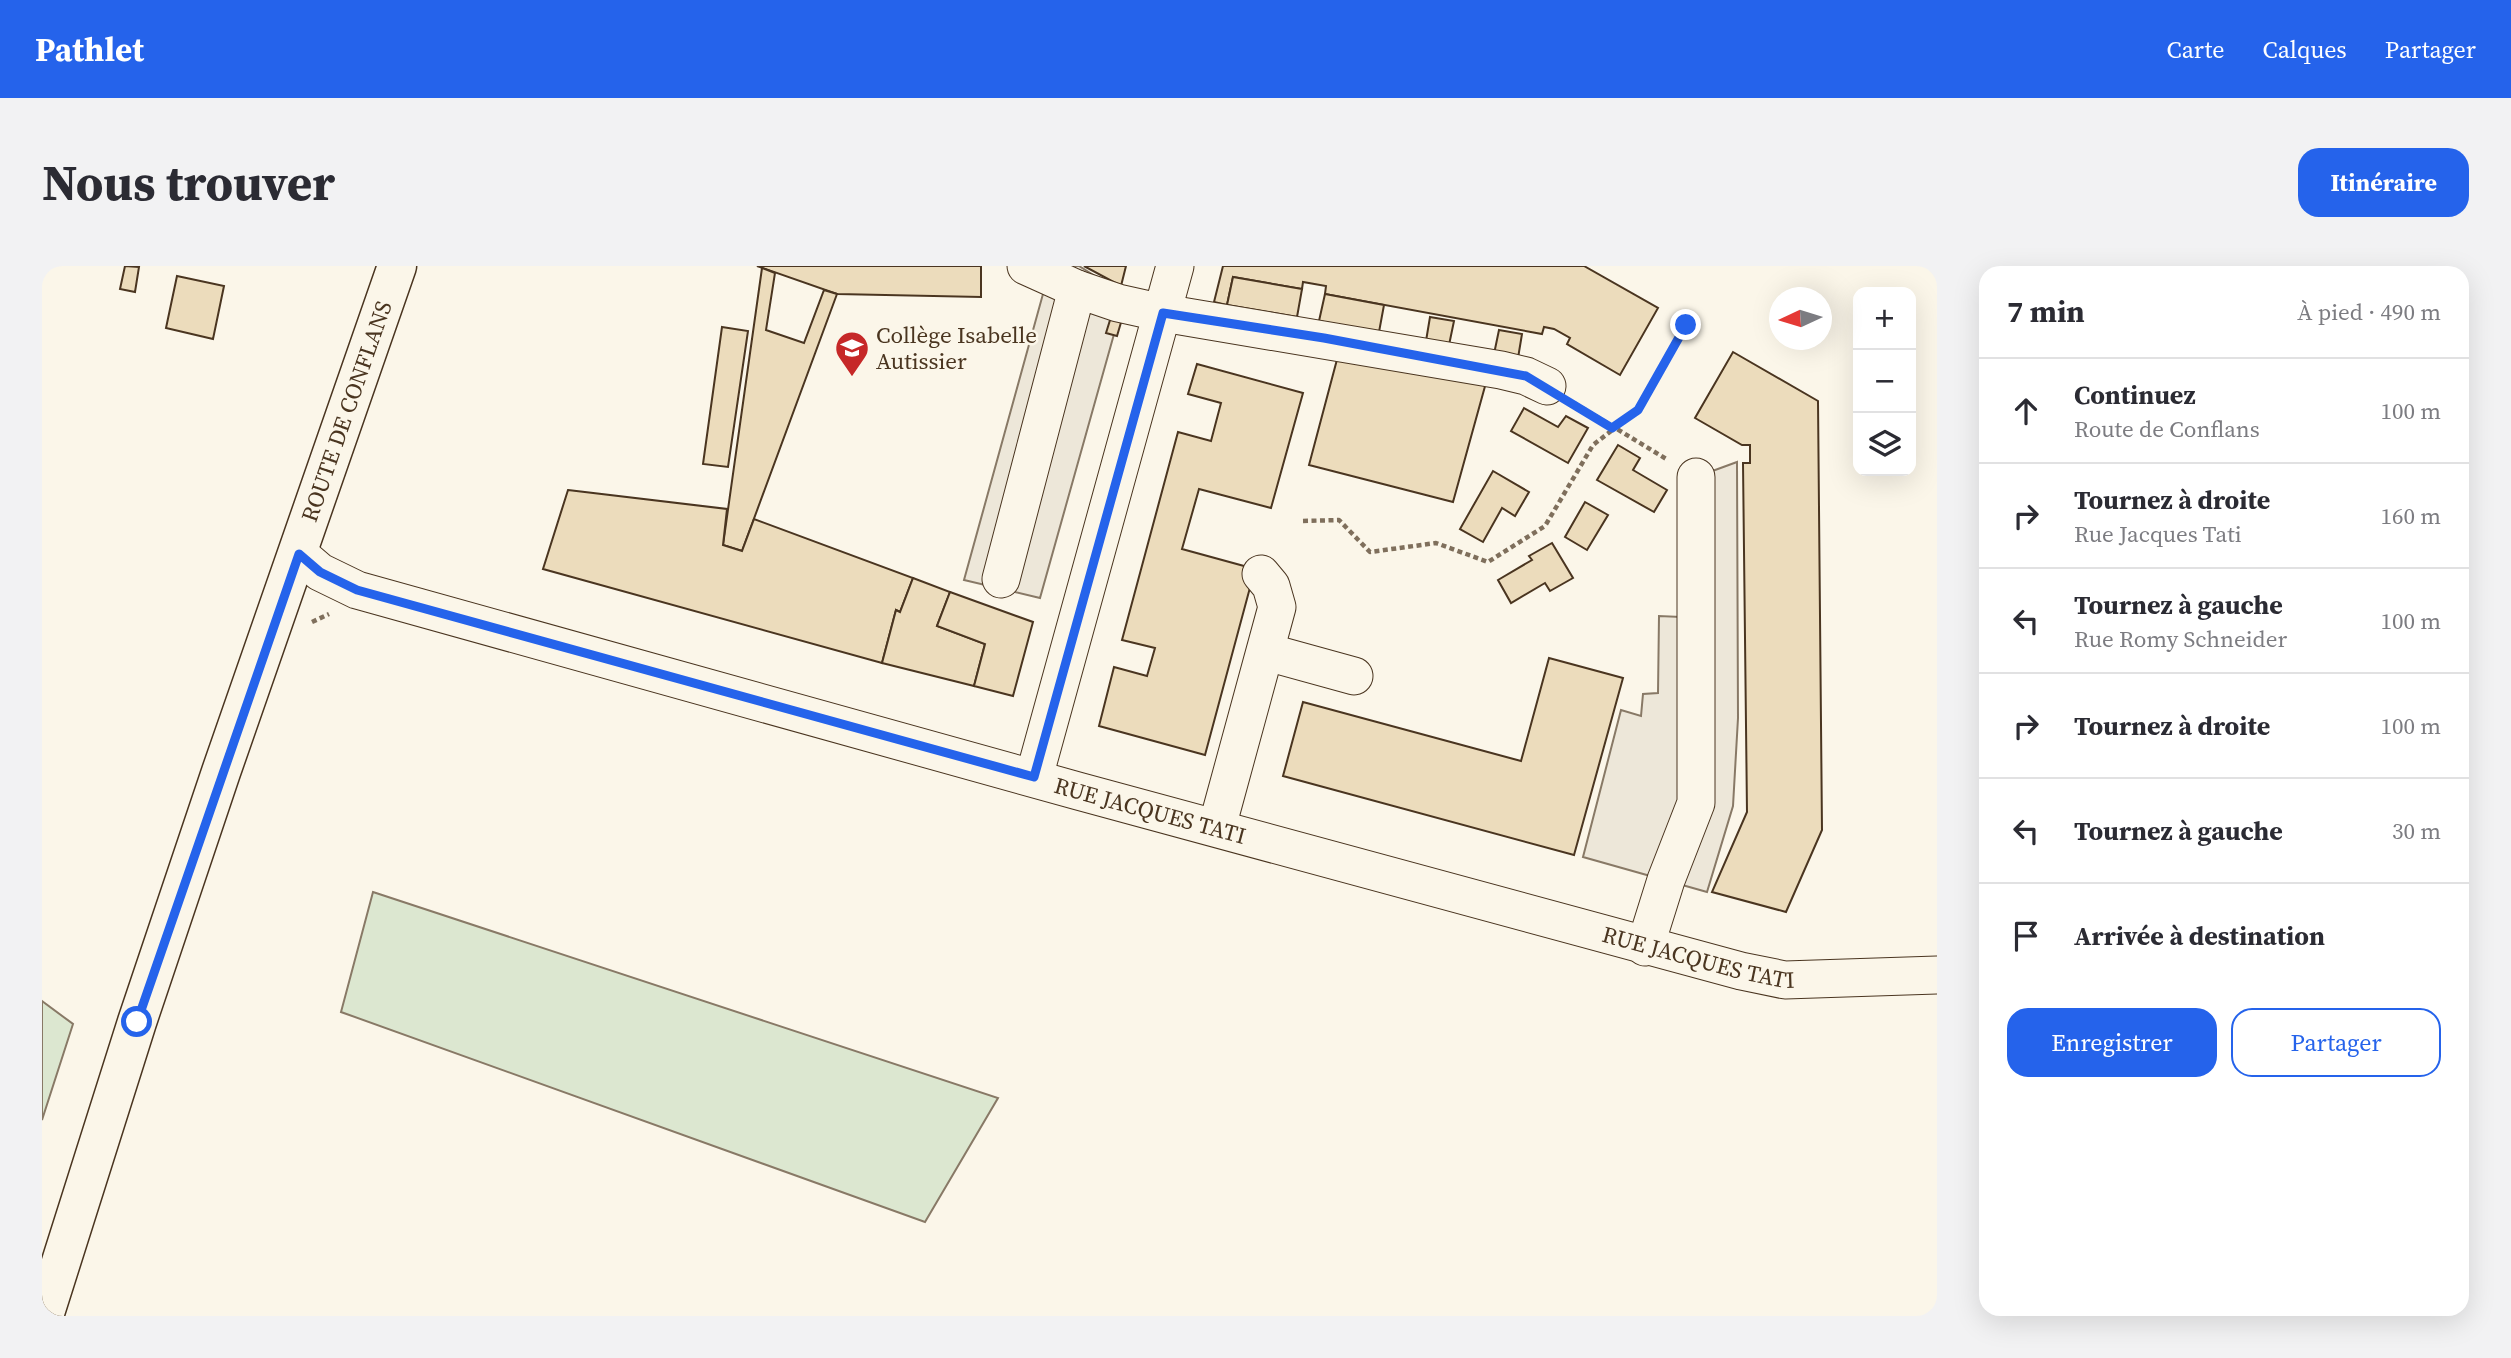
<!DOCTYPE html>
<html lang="fr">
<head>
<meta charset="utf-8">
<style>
	body { margin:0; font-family:"Source Serif 4",serif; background:#f2f2f3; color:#2b2b33 }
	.controls { position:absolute; right:21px; top:21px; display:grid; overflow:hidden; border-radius:14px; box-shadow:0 7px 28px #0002 }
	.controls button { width:63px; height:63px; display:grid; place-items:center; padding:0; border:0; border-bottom:2px solid #e1e1e2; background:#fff; color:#2b2b33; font:35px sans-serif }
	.compass { position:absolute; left:1727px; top:21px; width:63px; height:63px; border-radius:50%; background:#fff; box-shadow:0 7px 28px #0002; rotate:266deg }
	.stop { position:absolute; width:21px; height:21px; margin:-16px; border:5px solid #2563eb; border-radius:50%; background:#fff }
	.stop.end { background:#2563eb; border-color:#fff; box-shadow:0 2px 7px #0008 }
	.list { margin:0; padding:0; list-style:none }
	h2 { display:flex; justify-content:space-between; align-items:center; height:91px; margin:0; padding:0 28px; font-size:30px }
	h2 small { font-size:23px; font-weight:400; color:#7c7c81 }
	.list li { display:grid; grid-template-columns:46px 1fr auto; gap:21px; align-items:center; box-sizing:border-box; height:105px; padding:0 28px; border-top:2px solid #e1e1e2 }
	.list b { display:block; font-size:26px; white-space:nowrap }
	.list p { margin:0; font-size:23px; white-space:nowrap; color:#7c7c81 }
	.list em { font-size:23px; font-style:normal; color:#7c7c81 }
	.actions { display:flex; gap:14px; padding:21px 28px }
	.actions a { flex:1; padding:16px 0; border:2px solid #2563eb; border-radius:21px; text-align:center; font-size:24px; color:#2563eb }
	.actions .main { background:#2563eb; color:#fff }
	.icon { flex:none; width:38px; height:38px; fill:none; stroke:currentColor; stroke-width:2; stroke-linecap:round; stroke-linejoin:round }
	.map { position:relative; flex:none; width:1895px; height:1050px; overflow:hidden; border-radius:21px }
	header { display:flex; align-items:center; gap:42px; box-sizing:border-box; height:98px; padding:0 35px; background:#2563eb; color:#fff }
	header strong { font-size:33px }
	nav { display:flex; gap:38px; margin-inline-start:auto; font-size:24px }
	.intro { display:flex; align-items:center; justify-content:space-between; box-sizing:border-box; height:168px; padding:0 42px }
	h1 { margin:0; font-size:49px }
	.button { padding:18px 32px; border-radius:21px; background:#2563eb; color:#fff; font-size:24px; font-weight:700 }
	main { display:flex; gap:42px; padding:0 42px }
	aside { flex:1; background:#fff; border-radius:21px; box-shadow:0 7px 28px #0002 }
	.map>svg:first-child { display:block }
	.green { fill:#dce7d0; stroke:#887966; stroke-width:2 }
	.parking { fill:#ede7d9; stroke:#887966; stroke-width:2 }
	.building { fill:#ecdcbc; stroke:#4a3520; stroke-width:2 }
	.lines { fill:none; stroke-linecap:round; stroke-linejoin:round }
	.minor-casing { stroke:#4a3520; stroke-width:39 }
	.major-casing { stroke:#4a3520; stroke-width:41 }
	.path { stroke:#7f6f5c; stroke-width:4.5; stroke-dasharray:5 3.5; stroke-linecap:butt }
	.minor { stroke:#fbf6e9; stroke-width:37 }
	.major { stroke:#fbf6e9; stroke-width:38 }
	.route { stroke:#2563eb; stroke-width:9 }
	.labels { text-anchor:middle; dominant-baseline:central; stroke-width:5; stroke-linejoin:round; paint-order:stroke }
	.poi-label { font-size:23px; fill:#4a3520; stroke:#fbf6e9; text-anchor:start }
	.street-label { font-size:23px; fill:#4a3520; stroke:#fbf6e9 }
</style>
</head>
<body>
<header>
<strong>Pathlet</strong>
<nav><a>Carte</a><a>Calques</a><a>Partager</a></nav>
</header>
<div class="intro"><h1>Nous trouver</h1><a class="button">Itinéraire</a></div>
<main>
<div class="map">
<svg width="1895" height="1050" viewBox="0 0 1895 1050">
	<rect width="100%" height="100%" fill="#fbf6e9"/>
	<g class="green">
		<path d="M 331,626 L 956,832 L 883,956 L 299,746 Z"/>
		<path d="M 0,735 L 31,758 L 0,854 Z"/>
	</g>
	<g class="parking">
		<path d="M 985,0 L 1037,0 L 1083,29 L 998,332 L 922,314 L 1001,28 Z"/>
		<path d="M 1695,196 L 1696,452 L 1691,540 L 1665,626 L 1541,591 L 1579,444 L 1599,450 L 1601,428 L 1616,427 L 1617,350 L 1639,351 L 1643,215 Z"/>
	</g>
	<g class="building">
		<path d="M 83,0 L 97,1 L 93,26 L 78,23 Z"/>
		<path d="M 715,0 L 939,0 L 939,31 L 795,28 Z"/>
		<path d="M 1042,0 L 1084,0 L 1079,20 Z"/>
		<path d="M 1181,0 L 1542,0 L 1616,42 L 1578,109 L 1525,78 L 1528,72 L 1512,63 L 1502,61 L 1500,68 L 1283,28 L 1284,20 L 1261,16 L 1260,23 L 1191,11 L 1185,39 L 1172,36 Z"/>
		<path d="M 720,2 L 733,7 L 724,64 L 762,77 L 782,24 L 795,28 L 700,285 L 681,279 Z"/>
		<path d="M 135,10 L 182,20 L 171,73 L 124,62 Z"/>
		<path d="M 1191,11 L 1260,23 L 1255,51 L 1185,39 Z"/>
		<path d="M 1283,28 L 1342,39 L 1337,66 L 1277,55 Z"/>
		<path d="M 1069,51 L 1080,53 L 1075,70 L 1064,67 Z"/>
		<path d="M 1388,51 L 1412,55 L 1407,79 L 1384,75 Z"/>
		<path d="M 680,61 L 706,65 L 686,201 L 661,198 Z"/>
		<path d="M 1457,64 L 1480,68 L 1476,92 L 1452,88 Z"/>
		<path d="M 1297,86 L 1445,113 L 1411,236 L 1267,199 Z"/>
		<path d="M 1691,86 L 1776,135 L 1780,564 L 1744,646 L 1670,626 L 1705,546 L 1701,197 L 1708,197 L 1708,179 L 1700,179 L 1653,152 Z"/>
		<path d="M 1155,98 L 1261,127 L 1229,242 L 1157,223 L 1140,283 L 1213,303 L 1163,489 L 1057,460 L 1072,401 L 1105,410 L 1113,382 L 1080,374 L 1136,166 L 1169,175 L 1179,137 L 1146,128 Z"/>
		<path d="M 1482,142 L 1516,161 L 1524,150 L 1546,162 L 1526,197 L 1469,165 Z"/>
		<path d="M 1576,179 L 1598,192 L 1591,204 L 1625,224 L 1612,246 L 1555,214 Z"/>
		<path d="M 1451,205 L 1487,226 L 1473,250 L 1460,242 L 1441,276 L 1418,263 Z"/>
		<path d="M 526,224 L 685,243 L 681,279 L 700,285 L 712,253 L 871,312 L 858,346 L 854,344 L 840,397 L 501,303 Z"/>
		<path d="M 1543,236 L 1566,249 L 1545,284 L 1523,271 Z"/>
		<path d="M 1510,277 L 1531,312 L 1508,325 L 1503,317 L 1469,337 L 1456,314 L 1490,294 L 1487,290 Z"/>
		<path d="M 871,312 L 908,326 L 895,360 L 943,378 L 932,420 L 840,397 L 854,344 L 858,346 Z"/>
		<path d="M 908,326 L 991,356 L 971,430 L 932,420 L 943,378 L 895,360 Z"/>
		<path d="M 1507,392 L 1581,412 L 1532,589 L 1241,510 L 1261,436 L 1479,495 Z"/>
	</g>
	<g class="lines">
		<g class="minor-casing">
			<g id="minor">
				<path d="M 984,0 L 1035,23"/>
				<path id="s1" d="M 257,288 L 278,306 L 315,324 L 1036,525 L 1699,705 L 1743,714 L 1895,709"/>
				<path d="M 959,313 L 1035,23 L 1076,37 L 1121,47 L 1459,104 L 1484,110 L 1505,120"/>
				<path d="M 1225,386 L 1312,410"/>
				<path d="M 992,511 L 1133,0"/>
				<path d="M 1175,561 L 1235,341 L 1229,320 L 1219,308"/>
				<path d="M 1603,681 L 1624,614 L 1654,537 L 1654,211"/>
			</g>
		</g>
		<g class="major-casing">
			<g id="major">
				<path id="s2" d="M 2,1050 L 95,756 L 179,506 L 355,0"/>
			</g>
		</g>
		<g class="path">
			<path d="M 1532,137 L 1626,194"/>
			<path d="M 1261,255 L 1297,254 L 1328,286 L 1394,277 L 1446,296 L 1503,260 L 1551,179 L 1596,144 L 1644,59"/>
			<path d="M 270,356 L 287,348"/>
		</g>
		<use href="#minor" class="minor"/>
		<use href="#major" class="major"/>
	</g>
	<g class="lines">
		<path class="route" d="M 95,756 L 257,288 L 278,306 L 315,324 L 992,511 L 1121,47 L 1282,72 L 1484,110 L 1570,162 L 1596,144 L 1644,59"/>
	</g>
	<defs>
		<g id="school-pin" transform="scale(1.75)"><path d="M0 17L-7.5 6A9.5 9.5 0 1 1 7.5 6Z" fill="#c62828" stroke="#fbf6e9"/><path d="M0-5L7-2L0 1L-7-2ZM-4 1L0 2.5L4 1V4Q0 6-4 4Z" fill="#fff"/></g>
	</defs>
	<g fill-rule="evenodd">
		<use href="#school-pin" x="810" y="82"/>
	</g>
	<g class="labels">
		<g class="poi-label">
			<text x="834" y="69">Collège Isabelle<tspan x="834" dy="26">Autissier</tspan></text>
		</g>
		<g class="street-label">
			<text stroke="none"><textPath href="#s2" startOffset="954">ROUTE DE CONFLANS</textPath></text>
			<text stroke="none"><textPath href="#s1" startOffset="892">RUE JACQUES TATI</textPath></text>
			<text stroke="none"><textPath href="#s1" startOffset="1460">RUE JACQUES TATI</textPath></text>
		</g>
	</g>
</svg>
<div class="controls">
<button>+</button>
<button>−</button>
<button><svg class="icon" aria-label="layers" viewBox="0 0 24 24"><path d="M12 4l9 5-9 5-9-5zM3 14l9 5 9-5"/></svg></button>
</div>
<svg class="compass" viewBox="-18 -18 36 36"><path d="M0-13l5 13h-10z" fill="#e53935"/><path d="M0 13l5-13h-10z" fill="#7c7c81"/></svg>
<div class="stop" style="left:95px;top:756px"></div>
<div class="stop end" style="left:1644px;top:59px"></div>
</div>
<aside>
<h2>7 min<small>À pied · 490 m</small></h2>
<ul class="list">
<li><svg class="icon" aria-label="ahead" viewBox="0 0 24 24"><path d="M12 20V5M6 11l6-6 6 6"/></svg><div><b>Continuez</b><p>Route de Conflans</p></div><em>100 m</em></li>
<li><svg class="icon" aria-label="right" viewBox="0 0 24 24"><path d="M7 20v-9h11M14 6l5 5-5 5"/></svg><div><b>Tournez à droite</b><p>Rue Jacques Tati</p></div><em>160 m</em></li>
<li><svg class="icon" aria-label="left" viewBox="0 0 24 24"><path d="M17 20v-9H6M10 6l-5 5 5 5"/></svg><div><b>Tournez à gauche</b><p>Rue Romy Schneider</p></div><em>100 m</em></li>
<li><svg class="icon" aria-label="right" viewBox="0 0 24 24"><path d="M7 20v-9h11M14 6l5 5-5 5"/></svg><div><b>Tournez à droite</b></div><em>100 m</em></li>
<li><svg class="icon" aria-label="left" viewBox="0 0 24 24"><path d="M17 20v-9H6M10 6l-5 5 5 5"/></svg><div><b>Tournez à gauche</b></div><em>30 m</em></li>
<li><svg class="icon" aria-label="arrive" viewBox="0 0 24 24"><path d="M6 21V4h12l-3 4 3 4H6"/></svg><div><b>Arrivée à destination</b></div></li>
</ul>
<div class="actions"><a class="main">Enregistrer</a><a>Partager</a></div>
</aside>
</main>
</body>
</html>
